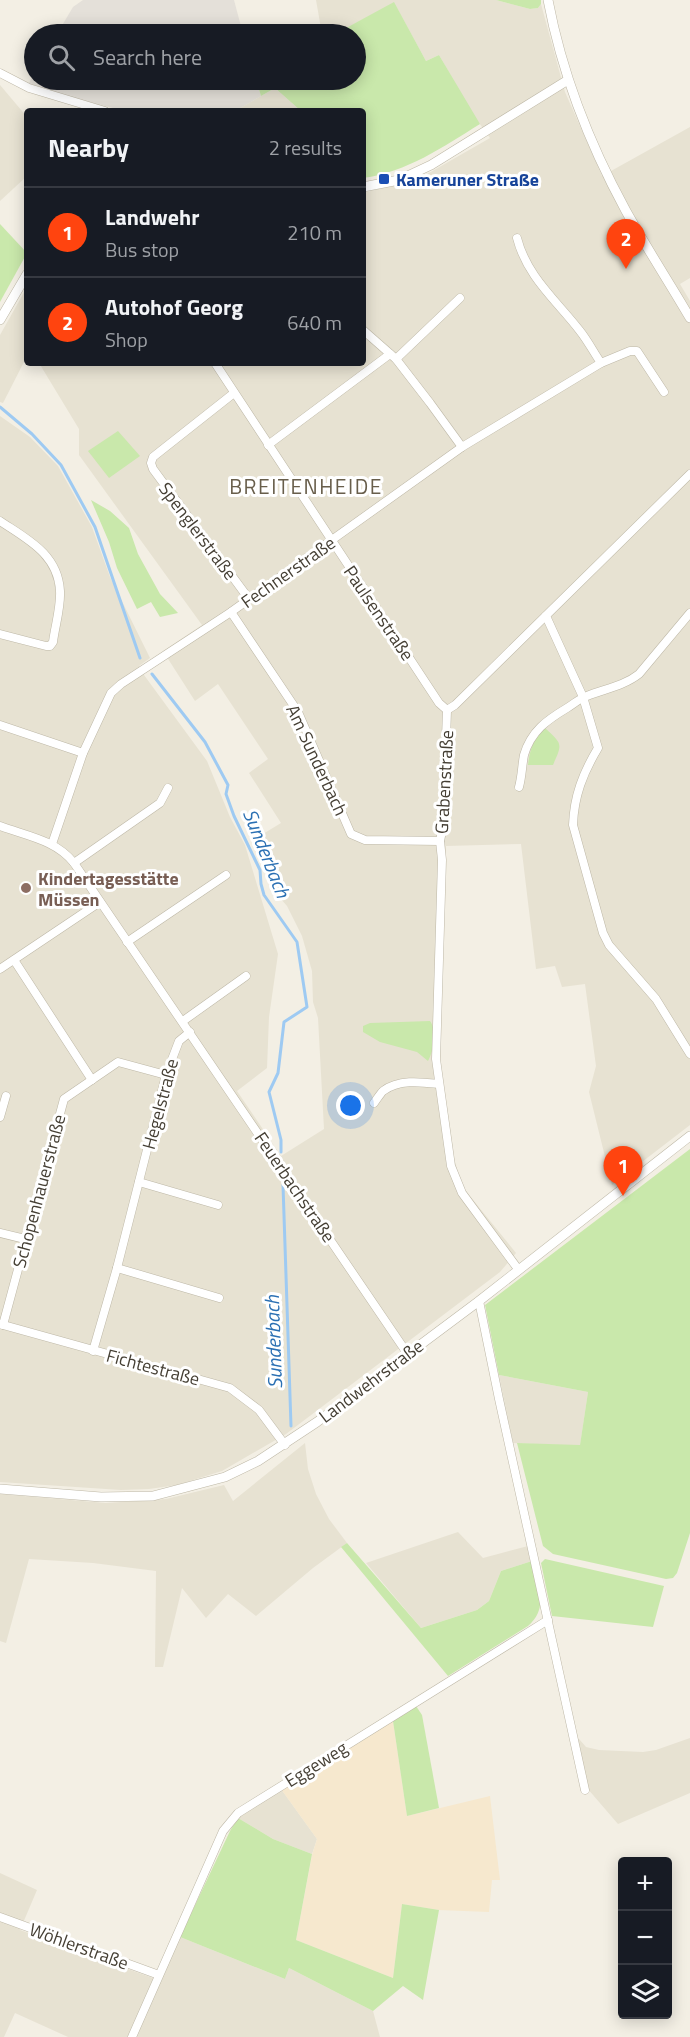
<!DOCTYPE html>
<html lang="en">
<head>
<meta charset="utf-8">
<style>
	body { margin:0; font-family:"Titillium Web",sans-serif; background:#20242c; color:#f1f3f6 }
	.controls { position:absolute; right:18px; bottom:18px; display:grid; overflow:hidden; border-radius:6px; box-shadow:0 3px 15px #0003 }
	.controls button { width:54px; height:54px; display:grid; place-items:center; padding:0; border:0; border-bottom:2px solid #363941; background:#171b24; color:#f1f3f6; font:30px sans-serif }
	.you { position:absolute; left:351px; top:1106px; width:21px; height:21px; margin:-15px; border:4px solid #fff; border-radius:50%; background:#1a73e8; box-shadow:0 0 0 9px #1a73e833 }
	.badge { display:grid; place-items:center; width:39px; height:39px; border-radius:50%; background:#ff440f; color:#fff; font-size:20px; font-weight:700 }
	.pin { position:absolute; translate:-50% -50px; filter:drop-shadow(0 2px 3px #0008) }
	.pin::after { content:''; position:absolute; top:32px; width:21px; height:18px; background:inherit; clip-path:polygon(0 0,100% 0,50% 100%) }
	.list { margin:0; padding:0; list-style:none }
	h2 { display:flex; justify-content:space-between; align-items:center; height:78px; margin:0; padding:0 24px; font-size:26px }
	h2 small { font-size:20px; font-weight:400; color:#9ea1a6 }
	.list li { display:grid; grid-template-columns:39px 1fr auto; gap:18px; align-items:center; box-sizing:border-box; height:90px; padding:0 24px; border-top:2px solid #363941 }
	.list b { display:block; font-size:22px; white-space:nowrap }
	.list p { margin:0; font-size:20px; white-space:nowrap; color:#9ea1a6 }
	.list em { font-size:20px; font-style:normal; color:#9ea1a6 }
	.icon { flex:none; width:33px; height:33px; fill:none; stroke:currentColor; stroke-width:2; stroke-linecap:round; stroke-linejoin:round }
	.map { position:relative; flex:none; width:690px; height:2037px; overflow:hidden }
	.search { position:absolute; background:#171b24; box-shadow:0 3px 15px #0003; left:24px; top:24px; width:342px; height:66px; display:flex; align-items:center; gap:15px; box-sizing:border-box; padding:0 21px; border-radius:33px; color:#9ea1a6; font-size:22px }
	.panel { position:absolute; background:#171b24; box-shadow:0 3px 15px #0003; left:24px; top:108px; width:342px; height:258px; border-radius:6px }
	.map>svg:first-child { display:block }
	.residential { fill:#e7e2d2 }
	.commercial { fill:#f6e8ce }
	.industrial { fill:#e4e0d9 }
	.green { fill:#c9e8ab }
	.lines { fill:none; stroke-linecap:round; stroke-linejoin:round }
	.stream { stroke:#9ecaf2; stroke-width:3 }
	.minor-casing { stroke:#beb8a7; stroke-width:9 }
	.tertiary-casing { stroke:#beb8a7; stroke-width:10 }
	.minor { stroke:#fff; stroke-width:8 }
	.tertiary { stroke:#fff; stroke-width:9 }
	.transit-dot { fill:#1a4fb4; stroke:#fff; stroke-width:2 }
	.education-dot { fill:#8d6e63; stroke:#fff; stroke-width:2 }
	.labels { text-anchor:middle; dominant-baseline:central; stroke-width:6; stroke-linejoin:round; paint-order:stroke }
	.transit-label { font-size:18px; font-weight:bold; fill:#164399; stroke:#fff; text-anchor:start }
	.street-label { font-size:18px; fill:#453f34; stroke:#fff }
	.education-label { font-size:18px; font-weight:bold; fill:#785e54; stroke:#fff; text-anchor:start }
	.water-label { font-size:20px; font-style:italic; fill:#2b70b3; stroke:#fff }
	.quarter-label { font-size:21px; letter-spacing:1.5px; fill:#685e4b; stroke:#fff }
</style>
</head>
<body>
<div class="map">
<svg width="690" height="2037" viewBox="0 0 690 2037">
	<rect width="100%" height="100%" fill="#f3efe4"/>
	<g class="residential">
		<path d="M 316,0 L 496,0 L 530,9 L 538,8 L 541,4 L 565,92 L 602,176 L 690,127 L 690,278 L 680,284 L 690,301 L 690,1125 L 612,1185 L 589,1092 L 596,1066 L 585,984 L 562,987 L 555,966 L 536,969 L 521,844 L 446,846 L 440,1060 L 454,1158 L 459,1176 L 465,1190 L 516,1253 L 500,1272 L 286,1434 L 222,1471 L 177,1485 L 149,1489 L 121,1490 L 0,1482 L 0,416 L 30,437 L 58,466 L 92,527 L 110,577 L 150,658 L 139,666 L 144,675 L 207,761 L 230,817 L 245,845 L 278,954 L 269,1017 L 267,1068 L 237,1091 L 281,1156 L 324,1129 L 318,1018 L 313,1002 L 312,971 L 302,936 L 287,906 L 274,891 L 264,869 L 258,837 L 281,823 L 249,773 L 268,759 L 218,684 L 195,701 L 163,651 L 202,625 L 79,455 L 79,429 L 39,363 L 363,363 L 363,193 L 422,177 L 490,138 L 474,116 L 439,55 L 426,61 L 394,3 L 335,34 L 322,34 Z"/>
		<path d="M 0,85 L 27,117 L 27,176 L 0,201 Z"/>
		<path d="M 275,88 L 301,111 L 235,111 L 261,96 Z"/>
		<path d="M 27,287 L 27,356 L 3,403 L 0,402 L 0,335 Z"/>
		<path d="M 499,1375 L 588,1392 L 580,1446 L 513,1443 Z"/>
		<path d="M 305,1443 L 308,1469 L 316,1494 L 329,1519 L 347,1543 L 313,1568 L 256,1616 L 228,1594 L 206,1618 L 182,1588 L 163,1667 L 155,1667 L 156,1571 L 93,1563 L 29,1559 L 6,1643 L 0,1641 L 0,1494 L 106,1503 L 166,1499 L 224,1485 L 233,1501 Z"/>
		<path d="M 458,1532 L 483,1558 L 528,1546 L 532,1561 L 501,1571 L 489,1601 L 477,1610 L 421,1628 L 366,1563 Z"/>
		<path d="M 690,1738 L 690,1793 L 618,1824 L 587,1788 L 577,1740 L 579,1739 L 586,1747 L 599,1750 L 643,1752 L 656,1750 Z"/>
		<path d="M 281,1789 L 317,1839 L 312,1854 L 273,1839 L 238,1818 Z"/>
		<path d="M 0,1873 L 37,1890 L 20,1930 L 161,1981 L 180,1937 L 285,1979 L 289,1968 L 373,2011 L 380,2037 L 68,2037 L 15,2013 L 4,2037 L 0,2037 Z"/>
	</g>
	<path class="commercial" d="M 393,1721 L 407,1816 L 490,1796 L 500,1880 L 492,1880 L 489,1912 L 439,1910 L 402,1904 L 393,1978 L 296,1940 L 312,1855 L 317,1839 L 281,1789 Z"/>
	<g class="industrial">
		<path d="M 83,0 L 234,0 L 243,34 L 57,34 L 73,7 Z"/>
		<path d="M 34,73 L 34,80 L 256,80 L 261,96 L 235,111 L 125,111 L 57,94 L 29,83 Z"/>
	</g>
	<g class="green">
		<path d="M 496,0 L 541,0 L 541,4 L 538,8 L 530,9 Z"/>
		<path d="M 394,2 L 426,61 L 439,55 L 480,124 C 443,147 407,172 363,178 L 363,111 L 301,111 L 275,88 L 261,96 L 256,80 L 356,80 L 356,34 L 335,34 Z"/>
		<path d="M 0,224 L 27,253 L 0,302 Z"/>
		<path d="M 118,431 L 140,456 L 109,478 L 88,451 Z"/>
		<path d="M 91,500 L 110,511 L 129,528 L 138,554 L 160,594 L 178,613 L 160,617 L 151,602 L 137,609 L 117,568 L 109,542 Z"/>
		<path d="M 545,728 C 562,744 563,743 553,765 L 528,765 C 530,749 533,739 545,728 Z"/>
		<path d="M 430,1021 C 437,1030 434,1051 428,1061 L 417,1052 L 380,1042 L 363,1032 L 363,1026 L 370,1023 Z"/>
		<path d="M 690,1149 L 690,1533 L 677,1573 L 673,1578 L 666,1579 L 553,1554 L 543,1546 L 517,1443 L 580,1445 L 588,1392 L 499,1375 L 485,1305 Z"/>
		<path d="M 347,1543 L 421,1628 L 477,1610 L 489,1601 L 501,1571 L 532,1561 C 537,1586 550,1607 528,1626 L 448,1676 L 341,1547 Z"/>
		<path d="M 545,1559 L 664,1586 L 653,1627 L 552,1616 L 541,1563 Z"/>
		<path d="M 416,1706 L 422,1715 L 439,1808 L 407,1816 L 393,1721 Z"/>
		<path d="M 238,1818 L 273,1839 L 312,1854 L 296,1940 L 393,1978 L 402,1904 L 439,1910 L 423,2000 L 403,1986 L 373,2011 L 289,1968 L 285,1979 L 180,1937 L 230,1831 Z"/>
	</g>
	<g class="lines">
		<g class="stream">
			<path d="M 0,407 L 32,434 L 61,465 L 95,527 L 140,658"/>
			<path d="M 152,674 L 205,742 L 228,785 L 226,794 L 234,816 L 260,870 L 261,884 L 264,895 L 297,942 L 307,1007 L 284,1022 L 278,1073 L 269,1092 L 281,1140 L 281,1152"/>
			<path d="M 283,1185 L 291,1426"/>
		</g>
		<g class="minor-casing">
			<g id="minor">
				<path d="M 0,73 L 29,88 L 105,111"/>
				<path d="M 517,238 C 527,277 557,301 580,331 C 588,341 594,353 601,363"/>
				<path d="M 363,330 L 396,359 L 430,403 L 462,447"/>
				<path d="M 396,359 L 460,298"/>
				<path d="M 215,363 L 439,703 L 447,710"/>
				<path d="M 234,393 L 153,457 L 151,463 L 153,469 L 249,599"/>
				<path d="M 268,445 L 390,354"/>
				<path d="M 0,521 C 27,539 58,554 60,591 C 61,607 55,626 53,642 L 50,646 L 46,646 L 0,634"/>
				<path d="M 231,612 L 298,712 L 351,834 L 365,840 L 440,841"/>
				<path d="M 546,616 L 583,697 L 598,748 C 583,773 574,796 573,825 L 603,933 L 609,945 L 656,999 L 690,1054"/>
				<path d="M 447,710 L 443,826 L 440,841 L 442,860 L 436,1059 L 451,1166 L 462,1193 L 518,1269"/>
				<path d="M 447,710 L 455,705 L 690,474"/>
				<path d="M 0,725 L 83,753"/>
				<path d="M 519,787 C 522,776 522,765 524,755 C 531,731 547,720 567,708 C 574,704 580,698 587,696 C 604,689 624,686 639,674 L 690,613"/>
				<path d="M 0,826 C 27,836 56,840 74,863 L 407,1353"/>
				<path d="M 52,844 L 83,753 L 111,693 L 121,684 L 231,612 L 462,447 L 601,363 L 630,351 L 637,351 L 664,392"/>
				<path d="M 74,863 L 160,803 L 168,788"/>
				<path d="M 127,942 L 226,875"/>
				<path d="M 14,960 L 92,1080"/>
				<path d="M 0,969 L 100,902"/>
				<path d="M 183,1021 L 246,976"/>
				<path d="M 374,1103 C 377,1099 380,1094 383,1091 C 399,1079 421,1082 439,1084"/>
				<path d="M 0,1117 L 6,1096"/>
				<path d="M 139,1182 L 218,1205"/>
				<path d="M 0,1233 L 25,1239"/>
				<path d="M 117,1268 L 219,1298"/>
				<path d="M 479,1301 L 499,1399 L 585,1790"/>
				<path d="M 0,1324 L 230,1388 L 259,1410 L 285,1445"/>
				<path d="M 3,1325 L 64,1099 L 118,1062 L 166,1075"/>
				<path d="M 93,1351 L 117,1268 L 166,1075 L 179,1041 L 190,1032"/>
				<path d="M 0,1917 L 159,1975"/>
				<path d="M 132,2037 L 223,1831 L 238,1813 L 548,1620"/>
			</g>
		</g>
		<g class="tertiary-casing">
			<g id="tertiary">
				<path d="M 548,0 C 562,74 590,145 626,211 C 646,247 669,282 690,318"/>
				<path d="M 363,187 L 399,180 L 431,165 L 568,80"/>
				<path d="M 0,320 L 27,274"/>
				<path d="M 0,1489 L 101,1497 L 153,1496 L 225,1477 L 258,1461 L 317,1422 L 479,1301 L 690,1136"/>
			</g>
		</g>
		<use href="#minor" class="minor"/>
		<use href="#tertiary" class="tertiary"/>
	</g>
	<rect class="transit-dot" x="378" y="173" width="12" height="12" rx="3"/>
	<circle class="education-dot" cx="26" cy="888" r="6"/>
	<g class="labels">
		<g class="transit-label">
			<text x="396" y="179">Kameruner Straße</text>
		</g>
		<g class="street-label">
			<text transform="translate(198 531) rotate(53)">Spenglerstraße</text>
			<text transform="translate(288 572) rotate(-35)">Fechnerstraße</text>
			<text transform="translate(379 613) rotate(56)">Paulsenstraße</text>
			<text transform="translate(317 760) rotate(65)">Am Sunderbach</text>
			<text transform="translate(444 782) rotate(-87)">Grabenstraße</text>
			<text transform="translate(160 1104) rotate(-75)">Hegelstraße</text>
			<text transform="translate(295 1187) rotate(56)">Feuerbachstraße</text>
			<text transform="translate(39 1191) rotate(-75)">Schopenhauerstraße</text>
			<text transform="translate(153 1367) rotate(15)">Fichtestraße</text>
			<text transform="translate(371 1381) rotate(-37)">Landwehrstraße</text>
			<text transform="translate(316 1764) rotate(-32)">Eggeweg</text>
			<text transform="translate(79 1946) rotate(20)">Wöhlerstraße</text>
		</g>
		<g class="education-label">
			<text x="38" y="878">Kindertagesstätte<tspan x="38" dy="21">Müssen</tspan></text>
		</g>
		<g class="water-label">
			<text transform="translate(267 853) rotate(68)">Sunderbach</text>
			<text transform="translate(273 1342) rotate(-92)">Sunderbach</text>
		</g>
		<g class="quarter-label">
			<text x="306" y="486">BREITENHEIDE</text>
		</g>
	</g>
</svg>
<div class="controls">
<button>+</button>
<button>−</button>
<button><svg class="icon" aria-label="layers" viewBox="0 0 24 24"><path d="M12 4l9 5-9 5-9-5zM3 14l9 5 9-5"/></svg></button>
</div>
<div class="you"></div>
<div class="pin badge" style="left:623px;top:1196px">1</div>
<div class="pin badge" style="left:626px;top:269px">2</div>
<div class="search"><svg class="icon" aria-label="search" viewBox="0 0 24 24"><circle cx="10" cy="10" r="6"/><path d="M15 15l6 6"/></svg>Search here</div>
<section class="panel">
<h2>Nearby<small>2 results</small></h2>
<ul class="list">
<li><span class="badge">1</span><div><b>Landwehr</b><p>Bus stop</p></div><em>210 m</em></li>
<li><span class="badge">2</span><div><b>Autohof Georg</b><p>Shop</p></div><em>640 m</em></li>
</ul>
</section>
</div>
</body>
</html>
